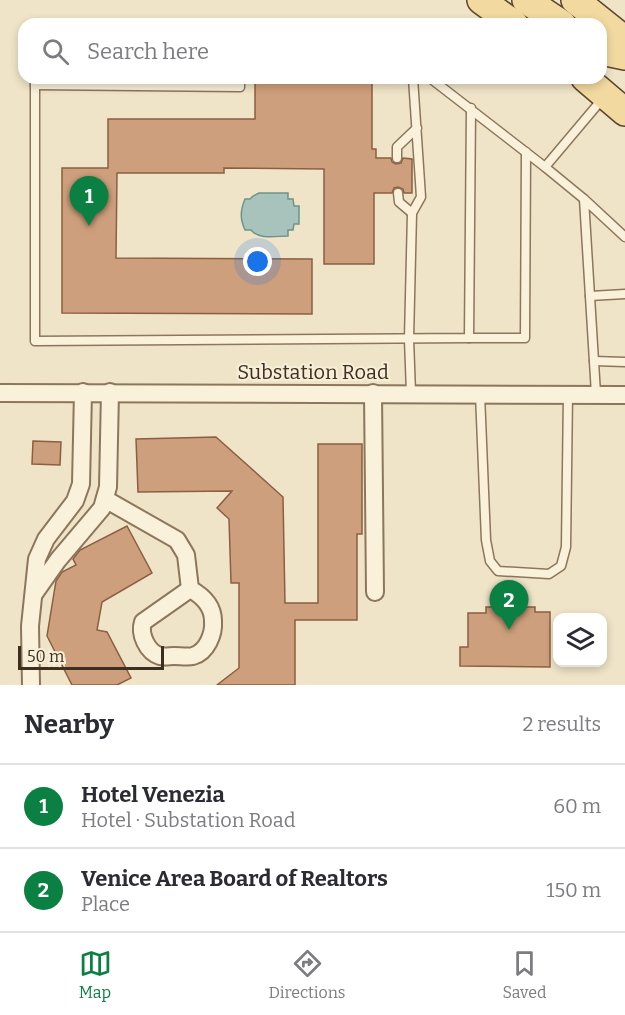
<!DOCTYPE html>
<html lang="en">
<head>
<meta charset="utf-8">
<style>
	body { margin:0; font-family:Bitter,serif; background:#f7f7f7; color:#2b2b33 }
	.controls { position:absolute; right:18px; bottom:18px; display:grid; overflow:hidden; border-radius:12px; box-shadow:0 3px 9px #0003 }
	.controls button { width:54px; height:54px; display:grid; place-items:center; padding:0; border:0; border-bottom:2px solid #e1e1e2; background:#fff; color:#2b2b33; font:30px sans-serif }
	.scale { position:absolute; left:18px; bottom:15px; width:146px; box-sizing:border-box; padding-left:6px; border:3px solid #3c2e20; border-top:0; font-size:16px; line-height:21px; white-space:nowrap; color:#3c2e20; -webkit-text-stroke:4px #f7eed7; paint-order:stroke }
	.you { position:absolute; left:258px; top:262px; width:21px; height:21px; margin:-15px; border:4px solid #fff; border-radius:50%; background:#1a73e8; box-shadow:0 0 0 9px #1a73e833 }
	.badge { display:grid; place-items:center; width:39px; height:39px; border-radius:50%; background:#0b8043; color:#fff; font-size:20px; font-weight:700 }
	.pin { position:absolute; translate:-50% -50px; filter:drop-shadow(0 2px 3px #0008) }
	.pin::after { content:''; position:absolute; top:32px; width:21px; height:18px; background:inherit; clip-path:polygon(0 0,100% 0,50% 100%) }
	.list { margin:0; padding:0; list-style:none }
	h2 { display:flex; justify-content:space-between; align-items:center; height:78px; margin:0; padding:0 24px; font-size:26px }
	h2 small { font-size:20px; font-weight:400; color:#7c7c81 }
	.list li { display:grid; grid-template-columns:39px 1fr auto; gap:18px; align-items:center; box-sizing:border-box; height:84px; padding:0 24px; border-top:2px solid #e1e1e2 }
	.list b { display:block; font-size:22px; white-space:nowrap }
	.list p { margin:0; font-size:20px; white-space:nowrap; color:#7c7c81 }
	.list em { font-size:20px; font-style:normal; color:#7c7c81 }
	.icon { flex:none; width:33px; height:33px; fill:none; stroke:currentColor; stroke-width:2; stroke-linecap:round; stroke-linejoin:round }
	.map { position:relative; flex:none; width:625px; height:685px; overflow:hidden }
	.search { position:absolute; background:#fff; box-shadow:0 3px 9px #0003; left:18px; right:18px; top:18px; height:66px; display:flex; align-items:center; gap:15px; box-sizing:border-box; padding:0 21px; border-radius:18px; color:#7c7c81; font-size:22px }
	.sheet { height:246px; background:#fff }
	nav { display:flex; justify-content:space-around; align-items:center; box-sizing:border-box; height:84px; border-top:2px solid #e1e1e2; background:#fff; font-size:16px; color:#7c7c81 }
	nav a { display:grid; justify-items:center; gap:3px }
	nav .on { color:#0b8043 }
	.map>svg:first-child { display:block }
	.water { fill:#a8c3bc; stroke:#6e928a; stroke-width:1.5 }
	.building { fill:#ce9f7c; stroke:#8b5f41; stroke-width:1.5 }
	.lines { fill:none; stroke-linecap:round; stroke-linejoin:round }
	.lane-casing { stroke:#8c765c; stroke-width:11 }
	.street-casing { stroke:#8c765c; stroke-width:20 }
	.primary-casing { stroke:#5a4430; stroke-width:30 }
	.lane { stroke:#faf1db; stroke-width:8 }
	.street { stroke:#faf1db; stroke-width:16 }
	.primary { stroke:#f2d99f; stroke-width:27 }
	.labels { text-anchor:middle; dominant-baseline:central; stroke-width:4.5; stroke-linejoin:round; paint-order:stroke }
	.street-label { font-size:20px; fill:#3c2e20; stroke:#f7eed7 }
</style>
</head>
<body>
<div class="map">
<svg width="625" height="685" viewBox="0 0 625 685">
	<rect width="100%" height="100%" fill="#efe4c7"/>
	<path class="water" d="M 259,193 L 288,193 L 288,199 L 293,199 L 294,206 L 299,206 L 299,224 L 294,224 L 293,230 L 288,230 L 288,236 C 276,236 259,240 251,230 L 245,230 C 240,219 240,211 245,199 L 250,199 L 253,196 Z"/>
	<g class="building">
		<path d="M 255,78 L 372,78 L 372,149 L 376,149 L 376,158 L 391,158 L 392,162 L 396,164 L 401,163 L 403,158 L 412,159 L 412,193 L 404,193 L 403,189 L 398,187 L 394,188 L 392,193 L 374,193 L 374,264 L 324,264 L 324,169 L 224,168 L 224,173 L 117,173 L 116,258 L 312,259 L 312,314 L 62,313 L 62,168 L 108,168 L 108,119 L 255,119 Z"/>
		<path d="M 216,437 L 283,497 L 285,603 L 318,603 L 318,444 L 362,444 L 362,534 L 357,534 L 357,620 L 295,620 L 295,685 L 217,685 L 239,668 L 239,583 L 231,583 L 229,519 L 217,508 L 232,491 L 138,492 L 136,439 Z"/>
		<path d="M 33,441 L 61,442 L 60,465 L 32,464 Z"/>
		<path d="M 127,526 L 152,573 L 102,602 L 97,630 L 107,632 L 131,678 L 117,685 L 72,685 L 47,636 L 56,581 L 62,572 L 76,565 L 73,559 L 80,550 Z"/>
		<path d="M 486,607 L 535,607 L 535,612 L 550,612 L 550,667 L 460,666 L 460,647 L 468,647 L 468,613 L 486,613 Z"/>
	</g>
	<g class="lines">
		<g class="lane-casing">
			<g id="lane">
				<path d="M 35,78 L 35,341 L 469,338 L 471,108"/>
				<path d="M 430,78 L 545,167"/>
				<path d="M 35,85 L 240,87 L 240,78"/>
				<path d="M 397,158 L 397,147 L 417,128"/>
				<path d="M 398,193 L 399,202 L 412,213"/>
				<path d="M 584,199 L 545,167 L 604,97"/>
				<path d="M 590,296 L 625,294"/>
				<path d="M 469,338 L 525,338 L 526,152"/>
				<path d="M 594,361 L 625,362"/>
				<path d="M 411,393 L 409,339 L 412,213 L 421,197 L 413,78"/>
				<path d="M 480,394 L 486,540 L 490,561 L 498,571 L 549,574 L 561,566 L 566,547 L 568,394"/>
				<path d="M 596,394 L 584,199 L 625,237"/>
			</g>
		</g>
		<g class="street-casing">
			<g id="street">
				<path d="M 0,393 L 625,395"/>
				<path d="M 373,393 L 375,592"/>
				<path d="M 105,499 L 177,540 L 186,555 L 190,589"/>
				<path d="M 190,589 C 203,596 213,606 213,621 C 214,634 207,652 193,656 C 188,657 180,656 174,656 C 170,656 164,657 160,656 C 147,652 139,634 143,622 Z"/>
				<path d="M 34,594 L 58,560 L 102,508 L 108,487 L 110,392"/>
				<path d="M 31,685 L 30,626 L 37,559 L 46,539 L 75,501 L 81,484 L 83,392"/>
			</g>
		</g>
		<g class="primary-casing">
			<g id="primary">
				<path d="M 481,0 L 514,24"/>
				<path d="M 526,0 L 562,24"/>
				<path d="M 575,0 L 625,40"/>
				<path d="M 601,51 L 625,56"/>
				<path d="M 585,78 L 625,112"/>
			</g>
		</g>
		<use href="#lane" class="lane"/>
		<use href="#street" class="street"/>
		<use href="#primary" class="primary"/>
	</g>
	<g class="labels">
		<g class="street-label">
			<text x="313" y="372">Substation Road</text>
		</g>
	</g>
</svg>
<div class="controls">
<button><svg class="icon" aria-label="layers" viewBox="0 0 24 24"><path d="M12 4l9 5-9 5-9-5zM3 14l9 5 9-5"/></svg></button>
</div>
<div class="scale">50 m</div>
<div class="you"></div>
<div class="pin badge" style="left:89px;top:226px">1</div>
<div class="pin badge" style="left:509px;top:630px">2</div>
<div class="search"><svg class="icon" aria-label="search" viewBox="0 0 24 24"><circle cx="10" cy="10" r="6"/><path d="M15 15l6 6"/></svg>Search here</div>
</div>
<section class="sheet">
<h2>Nearby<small>2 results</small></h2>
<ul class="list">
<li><span class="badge">1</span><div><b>Hotel Venezia</b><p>Hotel · Substation Road</p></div><em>60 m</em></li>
<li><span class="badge">2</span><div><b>Venice Area Board of Realtors</b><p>Place</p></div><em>150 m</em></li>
</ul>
</section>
<nav>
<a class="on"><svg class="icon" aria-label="map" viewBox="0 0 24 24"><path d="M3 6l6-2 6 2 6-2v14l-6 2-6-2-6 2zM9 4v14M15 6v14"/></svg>Map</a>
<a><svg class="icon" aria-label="directions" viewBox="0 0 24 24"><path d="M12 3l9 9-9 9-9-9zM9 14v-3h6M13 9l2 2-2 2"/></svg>Directions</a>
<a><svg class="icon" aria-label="saved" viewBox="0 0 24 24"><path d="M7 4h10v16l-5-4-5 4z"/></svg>Saved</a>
</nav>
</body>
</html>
